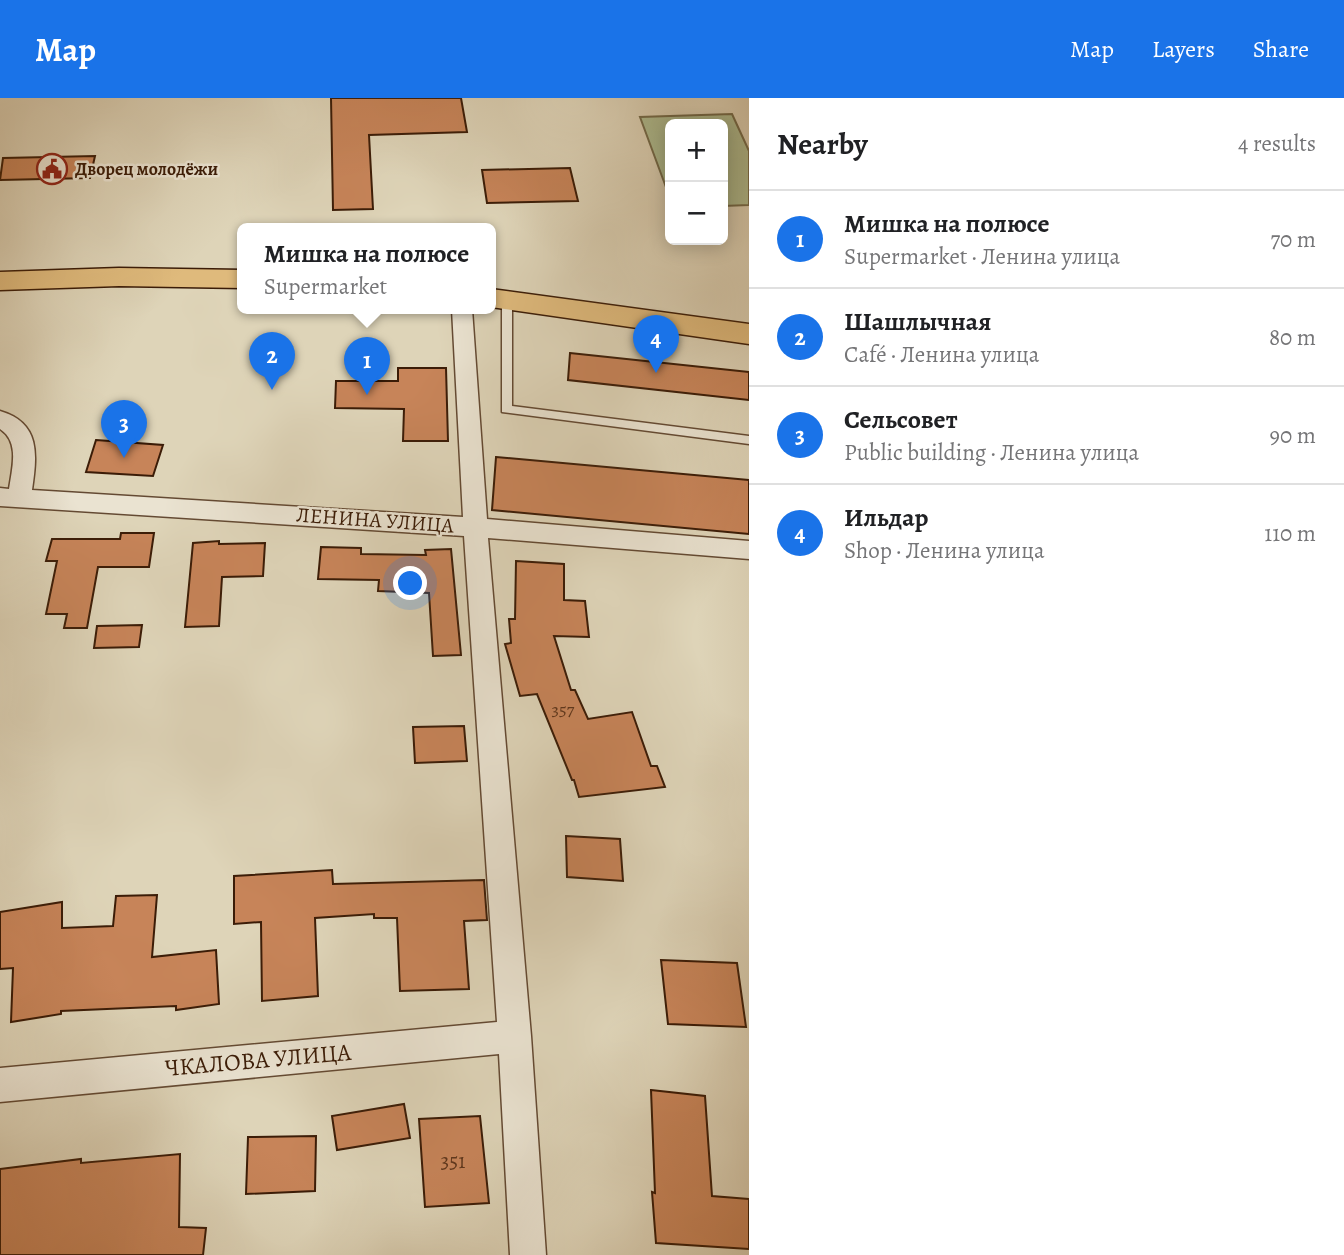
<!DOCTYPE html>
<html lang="en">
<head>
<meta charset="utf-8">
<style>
	body { margin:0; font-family:Alegreya,serif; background:#f6f6f6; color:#202124 }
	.controls { position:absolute; right:21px; top:21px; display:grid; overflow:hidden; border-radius:10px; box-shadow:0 4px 18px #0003 }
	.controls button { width:63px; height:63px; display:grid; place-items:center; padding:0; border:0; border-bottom:2px solid #e0e0e0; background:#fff; color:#202124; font:35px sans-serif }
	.you { position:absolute; left:411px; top:486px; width:24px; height:24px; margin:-18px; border:5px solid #fff; border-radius:50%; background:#1a73e8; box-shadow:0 0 0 10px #1a73e833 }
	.badge { display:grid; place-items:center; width:46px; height:46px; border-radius:50%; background:#1a73e8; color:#fff; font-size:23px; font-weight:700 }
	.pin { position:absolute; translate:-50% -58px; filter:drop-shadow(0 2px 4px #0008) }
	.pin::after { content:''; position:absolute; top:37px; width:24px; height:21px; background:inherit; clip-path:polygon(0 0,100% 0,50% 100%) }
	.popup { position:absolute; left:237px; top:125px; width:259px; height:91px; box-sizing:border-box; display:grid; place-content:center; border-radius:10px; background:#fff; filter:drop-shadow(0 2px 5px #0005); font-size:23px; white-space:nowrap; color:#757577 }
	.popup b { font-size:26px; color:#202124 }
	.popup::after { content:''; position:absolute; left:50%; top:100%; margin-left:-14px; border:14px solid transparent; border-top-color:#fff }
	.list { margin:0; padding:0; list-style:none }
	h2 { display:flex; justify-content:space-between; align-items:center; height:91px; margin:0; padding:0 28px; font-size:30px }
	h2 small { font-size:23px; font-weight:400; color:#757577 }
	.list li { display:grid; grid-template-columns:46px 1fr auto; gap:21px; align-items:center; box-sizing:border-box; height:98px; padding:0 28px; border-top:2px solid #e0e0e0 }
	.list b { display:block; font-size:26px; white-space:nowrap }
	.list p { margin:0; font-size:23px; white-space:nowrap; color:#757577 }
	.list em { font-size:23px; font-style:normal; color:#757577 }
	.map { position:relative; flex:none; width:749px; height:1157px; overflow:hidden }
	header { display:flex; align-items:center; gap:42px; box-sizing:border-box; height:98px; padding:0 35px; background:#1a73e8; color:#fff }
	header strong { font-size:33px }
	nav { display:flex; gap:38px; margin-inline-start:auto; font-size:24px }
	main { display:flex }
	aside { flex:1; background:#fff }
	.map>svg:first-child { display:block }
	.green { fill:#aebd92; stroke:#746c4c; stroke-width:2 }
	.building { fill:#c78459; stroke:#3b1c07; stroke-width:2 }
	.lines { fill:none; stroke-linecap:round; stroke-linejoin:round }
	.lane-casing { stroke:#644a33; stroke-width:3 }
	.street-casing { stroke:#644a33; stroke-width:3 }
	.primary-casing { stroke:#3b1c07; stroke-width:3 }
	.lane { fill:#eae3d1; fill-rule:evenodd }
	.street { fill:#eae3d1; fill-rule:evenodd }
	.primary { fill:#dfba7c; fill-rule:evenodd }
	.labels { text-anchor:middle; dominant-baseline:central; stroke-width:5; stroke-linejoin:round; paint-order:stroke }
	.far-poi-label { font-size:18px; font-weight:bold; fill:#3b1c07; stroke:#eae3d1; text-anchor:start }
	.number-label { font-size:18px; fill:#5e361c }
	.street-label { font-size:21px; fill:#3b1c07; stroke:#eae3d1 }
	.near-number-label { font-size:21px; fill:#5e361c }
	.near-street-label { font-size:24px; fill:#3b1c07; stroke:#eae3d1 }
</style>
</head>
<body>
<header>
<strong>Map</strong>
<nav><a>Map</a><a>Layers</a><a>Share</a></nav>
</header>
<main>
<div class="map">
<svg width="749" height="1157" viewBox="0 0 749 1157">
	<rect width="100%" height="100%" fill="#ded4b8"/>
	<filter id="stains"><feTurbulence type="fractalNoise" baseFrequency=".00286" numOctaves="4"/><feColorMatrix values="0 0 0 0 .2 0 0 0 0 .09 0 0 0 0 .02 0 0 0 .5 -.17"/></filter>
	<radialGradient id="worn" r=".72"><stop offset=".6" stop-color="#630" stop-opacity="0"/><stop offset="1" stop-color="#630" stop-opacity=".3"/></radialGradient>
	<path class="green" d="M 732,16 L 749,53 L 749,107 L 723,108 L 723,26 L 670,26 L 670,100 L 640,19 Z"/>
	<g class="building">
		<path d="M 331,0 L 461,0 L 467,34 L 369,37 L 373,111 L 333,112 Z"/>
		<path d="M 95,58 L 90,80 L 0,82 L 3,60 Z"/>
		<path d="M 570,70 L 578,103 L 487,105 L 482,72 Z"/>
		<path d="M 570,255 L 749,274 L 749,302 L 568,282 Z"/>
		<path d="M 398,270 L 446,270 L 448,343 L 403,343 L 404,311 L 335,310 L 336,283 L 398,283 Z"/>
		<path d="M 96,342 L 163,347 L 153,378 L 86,374 Z"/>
		<path d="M 496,359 L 749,382 L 749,436 L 492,412 Z"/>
		<path d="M 121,435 L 154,435 L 149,469 L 98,469 L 87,530 L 64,530 L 67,516 L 46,516 L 57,463 L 46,463 L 52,441 L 120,441 Z"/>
		<path d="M 219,443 L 219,446 L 265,445 L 263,478 L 222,479 L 219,528 L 185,529 L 193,445 Z"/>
		<path d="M 321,449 L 361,450 L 361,456 L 426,457 L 425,452 L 451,451 L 461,557 L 433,558 L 429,495 L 378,493 L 379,482 L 318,481 Z"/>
		<path d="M 516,463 L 564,466 L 564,502 L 585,503 L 589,539 L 554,538 L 571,592 L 575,592 L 588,621 L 632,614 L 651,668 L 657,668 L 665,689 L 579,699 L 574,682 L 572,682 L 537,596 L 520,598 L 505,546 L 511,545 L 509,521 L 515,521 Z"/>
		<path d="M 142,527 L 139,549 L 94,550 L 97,528 Z"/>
		<path d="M 464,628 L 467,663 L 415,665 L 413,629 Z"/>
		<path d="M 566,738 L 620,741 L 623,783 L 567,779 Z"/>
		<path d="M 332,772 L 333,786 L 484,782 L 487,822 L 464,823 L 469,891 L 400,893 L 397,820 L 374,820 L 374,816 L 315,820 L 318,898 L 262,903 L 261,824 L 234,826 L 234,778 Z"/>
		<path d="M 157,797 L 152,859 L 216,852 L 219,906 L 176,912 L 176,908 L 61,913 L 61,916 L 11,924 L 13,870 L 0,871 L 0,814 L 62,804 L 62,830 L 113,828 L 116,798 Z"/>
		<path d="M 661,862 L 737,865 L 746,929 L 668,926 Z"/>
		<path d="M 651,992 L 705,998 L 712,1098 L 749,1101 L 749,1151 L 656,1145 L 652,1094 L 655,1095 Z"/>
		<path d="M 404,1006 L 410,1040 L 337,1052 L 332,1018 Z"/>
		<path d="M 480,1018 L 489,1105 L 425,1109 L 419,1021 Z"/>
		<path d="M 316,1038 L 315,1093 L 246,1096 L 248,1039 Z"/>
		<path d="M 180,1056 L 179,1129 L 206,1130 L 203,1157 L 0,1157 L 0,1071 L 81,1061 L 81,1065 Z"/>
	</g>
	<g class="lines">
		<g class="lane-casing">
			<path id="lane" d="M 507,199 L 512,202 L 512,308 L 749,338 L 749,346 L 502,314 L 502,202 Z"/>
		</g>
		<g class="street-casing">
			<path id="street" d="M 452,211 L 472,211 L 487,421 L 749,443 L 749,461 L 488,440 L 531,938 L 546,1157 L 510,1157 L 499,956 L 0,1004 L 0,970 L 497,924 L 464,438 L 0,408 L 0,390 L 9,391 C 12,370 20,344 0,331 L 0,313 C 41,325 37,357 32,392 L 463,419 Z"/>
		</g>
		<g class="primary-casing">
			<g id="primary">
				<path d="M 119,170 L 243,172 L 243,190 L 119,188 L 0,192 L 0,174 Z"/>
				<path d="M 491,191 L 749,226 L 749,246 L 491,209 Z"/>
			</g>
		</g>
		<use href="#lane" class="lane"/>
		<use href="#street" class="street"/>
		<use href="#primary" class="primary"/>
	</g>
	<defs>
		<g id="civic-ring" transform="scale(1.575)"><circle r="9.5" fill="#eae3d1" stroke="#8f2418" stroke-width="1.5"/><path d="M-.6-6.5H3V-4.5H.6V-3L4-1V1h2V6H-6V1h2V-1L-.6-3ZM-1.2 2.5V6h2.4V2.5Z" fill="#8f2418"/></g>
	</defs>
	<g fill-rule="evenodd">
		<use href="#civic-ring" x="52" y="71"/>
	</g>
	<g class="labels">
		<g class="far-poi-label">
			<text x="75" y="71">Дворец молодёжи</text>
		</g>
		<g class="number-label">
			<text x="563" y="611">357</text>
		</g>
		<g class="street-label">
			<text transform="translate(375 422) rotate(4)">ЛЕНИНА УЛИЦА</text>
		</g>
		<g class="near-number-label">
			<text x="453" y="1063">351</text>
		</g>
		<g class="near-street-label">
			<text transform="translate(258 962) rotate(-5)">ЧКАЛОВА УЛИЦА</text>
		</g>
	</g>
	<rect width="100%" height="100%" filter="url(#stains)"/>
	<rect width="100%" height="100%" fill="url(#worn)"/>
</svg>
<div class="controls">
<button>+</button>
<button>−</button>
</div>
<div class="you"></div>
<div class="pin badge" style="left:367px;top:297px">1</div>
<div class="popup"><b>Мишка на полюсе</b>Supermarket</div>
<div class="pin badge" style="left:272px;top:292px">2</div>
<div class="pin badge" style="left:124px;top:360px">3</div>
<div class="pin badge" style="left:656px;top:275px">4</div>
</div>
<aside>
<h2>Nearby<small>4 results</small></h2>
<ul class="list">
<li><span class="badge">1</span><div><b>Мишка на полюсе</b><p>Supermarket · Ленина улица</p></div><em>70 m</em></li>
<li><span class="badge">2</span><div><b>Шашлычная</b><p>Café · Ленина улица</p></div><em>80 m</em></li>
<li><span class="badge">3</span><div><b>Сельсовет</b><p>Public building · Ленина улица</p></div><em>90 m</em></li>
<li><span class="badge">4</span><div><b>Ильдар</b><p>Shop · Ленина улица</p></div><em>110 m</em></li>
</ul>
</aside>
</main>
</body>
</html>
